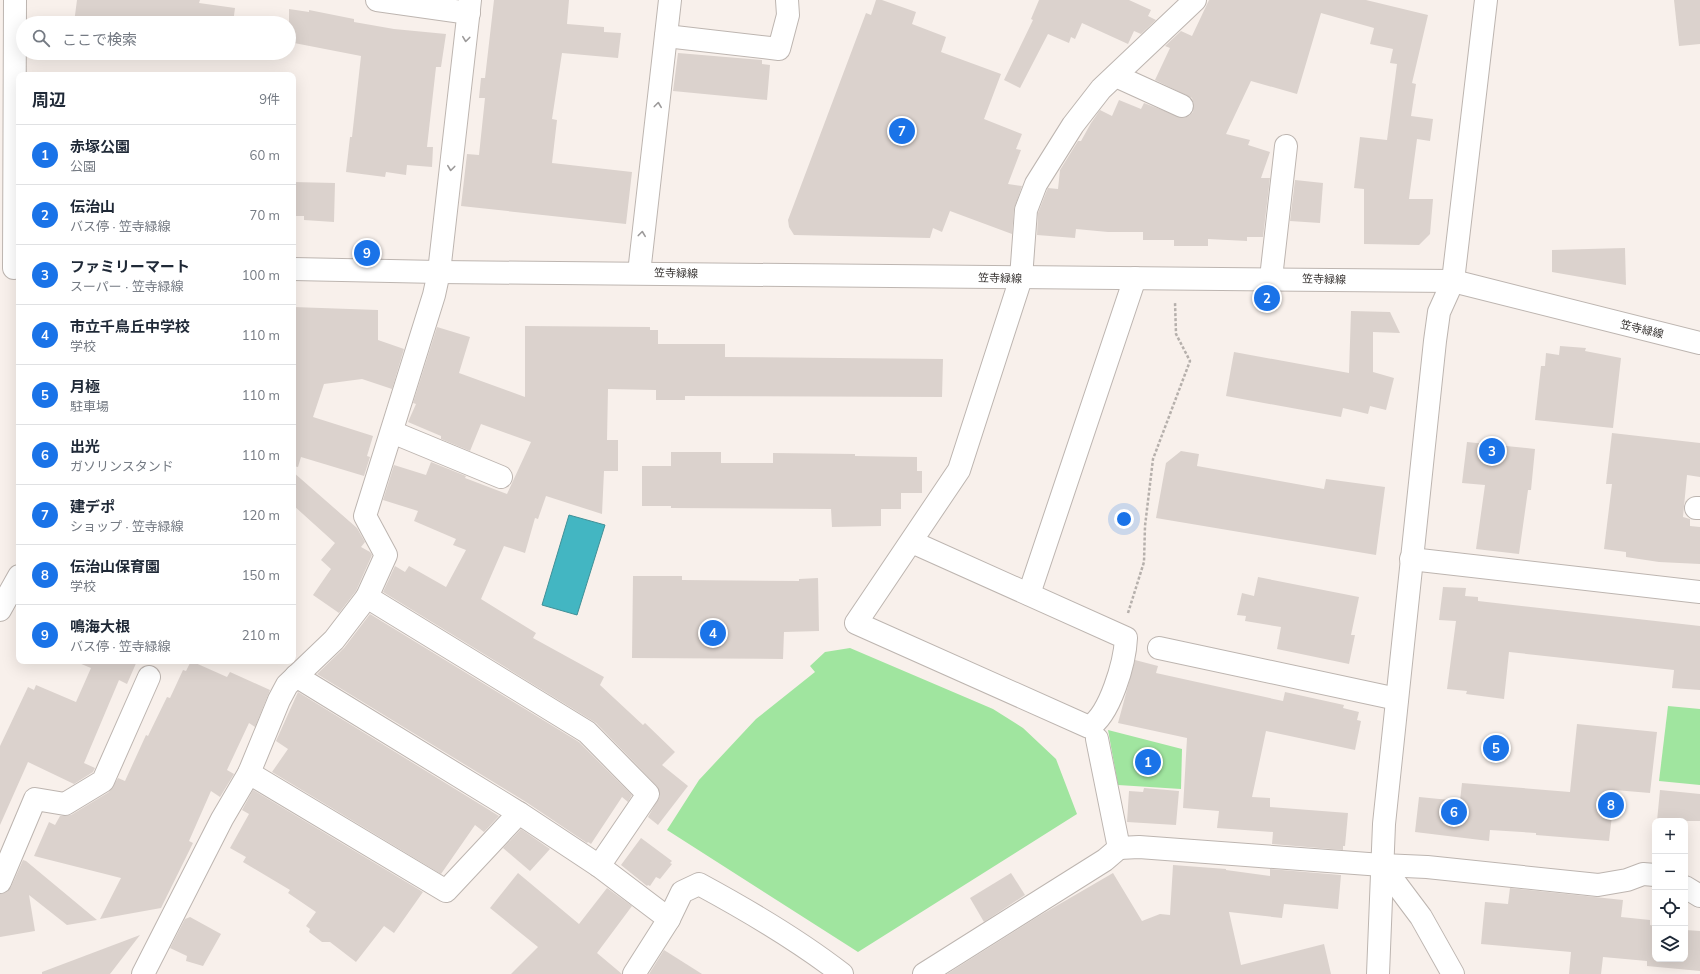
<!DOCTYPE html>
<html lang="ja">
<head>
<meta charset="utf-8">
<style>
	body { margin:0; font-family:Mulish,"Noto Sans JP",sans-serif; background:#f6f6f7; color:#1f2937 }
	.controls { position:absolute; right:12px; bottom:12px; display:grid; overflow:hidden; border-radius:8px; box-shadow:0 4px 16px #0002 }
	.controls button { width:36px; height:36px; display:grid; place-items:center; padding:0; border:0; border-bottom:1px solid #e0e1e3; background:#fff; color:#1f2937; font:20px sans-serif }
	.you { position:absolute; left:1124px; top:519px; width:14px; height:14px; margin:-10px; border:3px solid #fff; border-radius:50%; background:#1a73e8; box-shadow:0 0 0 6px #1a73e833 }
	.badge { display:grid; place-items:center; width:26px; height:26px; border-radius:50%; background:#1a73e8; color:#fff; font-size:13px; font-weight:700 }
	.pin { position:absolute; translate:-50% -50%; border:2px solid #fff; box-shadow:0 1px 4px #0006 }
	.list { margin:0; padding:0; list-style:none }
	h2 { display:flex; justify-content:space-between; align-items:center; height:52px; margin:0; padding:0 16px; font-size:17px }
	h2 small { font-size:13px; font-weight:400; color:#747a83 }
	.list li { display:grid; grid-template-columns:26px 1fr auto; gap:12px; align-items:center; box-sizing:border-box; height:60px; padding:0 16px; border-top:1px solid #e0e1e3 }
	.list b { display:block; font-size:15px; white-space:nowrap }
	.list p { margin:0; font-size:13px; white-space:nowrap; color:#747a83 }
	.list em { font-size:13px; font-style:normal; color:#747a83 }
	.icon { flex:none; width:22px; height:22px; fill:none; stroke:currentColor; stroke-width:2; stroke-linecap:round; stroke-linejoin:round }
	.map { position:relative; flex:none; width:1700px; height:974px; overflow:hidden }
	.search { position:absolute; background:#fff; box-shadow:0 4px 16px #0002; left:16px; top:16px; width:280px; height:44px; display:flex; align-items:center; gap:10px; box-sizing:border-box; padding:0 14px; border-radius:22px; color:#747a83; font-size:15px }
	.panel { position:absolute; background:#fff; box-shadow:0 4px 16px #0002; left:16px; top:72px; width:280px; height:592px; border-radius:8px }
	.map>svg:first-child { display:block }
	.green { fill:#a0e59f }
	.water { fill:#43b6c2; stroke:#409097 }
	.building { fill:#dbd2cd }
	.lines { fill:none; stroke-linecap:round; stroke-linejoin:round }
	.minor-casing { stroke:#bdb5b0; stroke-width:24 }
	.path { stroke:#b6b0ac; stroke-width:2.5; stroke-dasharray:3 2; stroke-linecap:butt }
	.minor { stroke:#fff; stroke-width:22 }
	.oneway { stroke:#9c9a9a }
	.labels { text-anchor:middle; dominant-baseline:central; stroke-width:4; stroke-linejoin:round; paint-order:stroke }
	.street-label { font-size:11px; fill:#3a3634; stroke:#fff }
</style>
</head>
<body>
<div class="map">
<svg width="1700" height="974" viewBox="0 0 1700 974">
	<rect width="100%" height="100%" fill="#f8f0eb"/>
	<g class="green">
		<path d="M 850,648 L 993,709 L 1023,728 L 1056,759 L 1077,814 L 858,952 L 667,830 L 699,780 L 756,719 L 815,672 L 810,666 L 825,652 Z"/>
		<path d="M 1668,706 L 1700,709 L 1700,785 L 1659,781 Z"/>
		<path d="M 1108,730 L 1182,749 L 1181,789 L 1118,785 Z"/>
	</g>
	<path class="water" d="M 569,515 L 605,525 L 577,615 L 542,605 Z"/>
	<g class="building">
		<path d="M 77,0 L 200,0 L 199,3 L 235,8 L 233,23 L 74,23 Z"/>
		<path d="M 494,0 L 569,0 L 567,24 L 604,27 L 604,32 L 621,33 L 618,58 L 562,53 L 552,119 L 557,120 L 552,163 L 632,172 L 626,224 L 461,206 L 467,154 L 479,155 L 485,98 L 479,98 L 481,78 L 485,78 Z"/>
		<path d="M 876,0 L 882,0 L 916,12 L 912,24 L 946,37 L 941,52 L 1001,74 L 984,119 L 1022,134 L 1016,149 L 1021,150 L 1008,184 L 1022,186 L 1014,209 L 1012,234 L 950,211 L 942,232 L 933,228 L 930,238 L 794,235 L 789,227 L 788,220 L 866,13 L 871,15 Z"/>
		<path d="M 1039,0 L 1129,0 L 1151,10 L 1148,16 L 1156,20 L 1141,34 L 1134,31 L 1128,44 L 1082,23 L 1075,39 L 1071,37 L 1069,43 L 1048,34 L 1020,88 L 1004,80 L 1033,20 L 1031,19 Z"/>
		<path d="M 1209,0 L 1366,0 L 1428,15 L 1412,83 L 1416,84 L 1411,116 L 1433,119 L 1430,141 L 1417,139 L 1409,199 L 1433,199 L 1430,234 L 1419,245 L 1364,244 L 1364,189 L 1354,188 L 1360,137 L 1387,140 L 1397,64 L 1390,63 L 1393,49 L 1370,44 L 1374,28 L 1321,13 L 1297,94 L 1251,81 L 1226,134 L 1250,140 L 1248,145 L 1270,152 L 1261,178 L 1270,178 L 1263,237 L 1247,237 L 1247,241 L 1208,239 L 1208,246 L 1174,246 L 1174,240 L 1143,240 L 1143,232 L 1108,232 L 1076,229 L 1075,238 L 1037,235 L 1038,213 L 1047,190 L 1048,188 L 1058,189 L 1060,170 L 1078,141 L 1081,141 L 1091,123 L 1100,110 L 1112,116 L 1119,100 L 1141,109 L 1144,103 L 1183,118 L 1189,116 L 1193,112 L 1194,105 L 1192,98 L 1155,80 L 1170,48 L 1165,46 L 1181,31 L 1192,36 Z"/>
		<path d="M 1674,0 L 1700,0 L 1700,44 L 1679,46 Z"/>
		<path d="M 289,9 L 309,12 L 309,10 L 354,19 L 354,22 L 394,29 L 446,34 L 441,67 L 436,67 L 427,147 L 433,147 L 432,167 L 407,165 L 406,175 L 386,172 L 385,177 L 346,172 L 350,137 L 352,137 L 361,56 L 289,42 Z"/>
		<path d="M 678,53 L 762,60 L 762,64 L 770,65 L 767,100 L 673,91 Z"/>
		<path d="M 1295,180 L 1323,183 L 1320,223 L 1290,221 Z"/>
		<path d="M 293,182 L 335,183 L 334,222 L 304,220 L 304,216 L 293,216 Z"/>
		<path d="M 1625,248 L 1626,285 L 1552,272 L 1552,250 Z"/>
		<path d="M 293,307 L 378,310 L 378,340 L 404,349 L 392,389 L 362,379 L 324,384 L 313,417 L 373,436 L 367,456 L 370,457 L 364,476 L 301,457 L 298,467 L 293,466 Z"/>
		<path d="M 1351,311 L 1390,312 L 1400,333 L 1373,332 L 1373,372 L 1394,378 L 1386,410 L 1370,406 L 1368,414 L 1343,408 L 1341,417 L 1226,396 L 1234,352 L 1349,373 Z"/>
		<path d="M 525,326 L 650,327 L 650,330 L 658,330 L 658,344 L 725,344 L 725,357 L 943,359 L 942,397 L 685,396 L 685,400 L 656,400 L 656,390 L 608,389 L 607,440 L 618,440 L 618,471 L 604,471 L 602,514 L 546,496 L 538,519 L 535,518 L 525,553 L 504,546 L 481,599 L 536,633 L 533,638 L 604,677 L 600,685 L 643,725 L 645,723 L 675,752 L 662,765 L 688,786 L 658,825 L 648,817 L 660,796 L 657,786 L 596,723 L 383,592 L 395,566 L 405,572 L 409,566 L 446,587 L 466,550 L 453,545 L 456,539 L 414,521 L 418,511 L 383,500 L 394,465 L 426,475 L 431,462 L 466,476 L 465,478 L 507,494 L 531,442 L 481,424 L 470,451 L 441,439 L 441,436 L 408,422 L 416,404 L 413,403 L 437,327 L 470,337 L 459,373 L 525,397 Z"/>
		<path d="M 1560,346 L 1586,348 L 1585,351 L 1621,358 L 1613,428 L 1535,420 L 1541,366 L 1545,366 L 1546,353 L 1559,355 Z"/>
		<path d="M 1612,433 L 1700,443 L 1700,477 L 1687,475 L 1683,517 L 1690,519 L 1690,526 L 1700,527 L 1700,564 L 1659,562 L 1626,557 L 1626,552 L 1604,549 L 1612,484 L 1606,484 Z"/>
		<path d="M 1467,442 L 1535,449 L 1531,490 L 1528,490 L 1519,554 L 1476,549 L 1485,485 L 1462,483 Z"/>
		<path d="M 1181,451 L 1199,454 L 1197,466 L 1324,489 L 1326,479 L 1385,487 L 1376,555 L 1156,518 L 1166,463 Z"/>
		<path d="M 671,452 L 721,452 L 721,463 L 773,463 L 773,453 L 855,454 L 855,456 L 917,457 L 917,471 L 922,471 L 922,493 L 901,493 L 901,509 L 881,509 L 881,526 L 832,527 L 831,509 L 671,508 L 671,506 L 642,506 L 642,466 L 671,466 Z"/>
		<path d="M 293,472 L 357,528 L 365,542 L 361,547 L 370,552 L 372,555 L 356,591 L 339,613 L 313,595 L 331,569 L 321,560 L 335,543 L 293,505 Z"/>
		<path d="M 633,576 L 682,576 L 682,580 L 799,581 L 799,579 L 818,578 L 819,631 L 784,632 L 783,659 L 632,658 Z"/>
		<path d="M 1258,577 L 1359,597 L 1351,635 L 1355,635 L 1349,664 L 1277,649 L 1281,627 L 1245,621 L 1246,616 L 1237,615 L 1242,593 L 1254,596 Z"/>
		<path d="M 1443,587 L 1466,588 L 1465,596 L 1478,597 L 1478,601 L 1700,626 L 1700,690 L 1672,688 L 1674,670 L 1509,652 L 1504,699 L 1466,694 L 1467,691 L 1447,689 L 1456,621 L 1439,620 Z"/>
		<path d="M 370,614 L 579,742 L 632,795 L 628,802 L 622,797 L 591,844 L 588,842 L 587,843 L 526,802 L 317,674 L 344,648 Z"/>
		<path d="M 1135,660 L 1158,666 L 1156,673 L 1283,701 L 1285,692 L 1344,705 L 1343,708 L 1359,712 L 1357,720 L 1361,721 L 1355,750 L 1266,731 L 1252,797 L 1270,798 L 1270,807 L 1348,813 L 1345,846 L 1343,846 L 1343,850 L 1272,844 L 1273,832 L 1217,828 L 1219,811 L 1183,808 L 1187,738 L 1118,723 Z"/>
		<path d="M 74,661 L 137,661 L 127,684 L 119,680 L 84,763 L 95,768 L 93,772 L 74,784 L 28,762 L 0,825 L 0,746 L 10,725 L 28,687 L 34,690 L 36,685 L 76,702 L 91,668 Z"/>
		<path d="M 191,661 L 227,677 L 230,672 L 270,690 L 255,727 L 249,723 L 227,770 L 234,774 L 220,797 L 211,791 L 189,841 L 193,843 L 161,908 L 100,919 L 121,878 L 34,856 L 49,822 L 55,825 L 60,816 L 71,815 L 109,792 L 118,778 L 125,781 L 146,735 L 148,736 L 167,697 L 170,698 L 183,670 L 186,671 Z"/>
		<path d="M 298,692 L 499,816 L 484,832 L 475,825 L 441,874 L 272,772 L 288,749 L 276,741 Z"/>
		<path d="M 1577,724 L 1657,732 L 1650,793 L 1615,790 L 1609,841 L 1536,835 L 1536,833 L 1490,830 L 1489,841 L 1415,832 L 1419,797 L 1460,801 L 1462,783 L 1570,792 Z"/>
		<path d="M 1144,788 L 1179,791 L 1176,825 L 1127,822 L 1129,791 L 1143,792 Z"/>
		<path d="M 253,790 L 423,892 L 394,933 L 384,926 L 356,962 L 330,942 L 322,942 L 309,932 L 310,929 L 306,926 L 316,912 L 288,893 L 290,890 L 243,862 L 246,857 L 230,848 L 249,814 L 242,810 Z"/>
		<path d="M 1660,790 L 1700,794 L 1700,821 L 1657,821 Z"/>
		<path d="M 521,829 L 550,849 L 530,871 L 503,848 Z"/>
		<path d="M 641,838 L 672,861 L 670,863 L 672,864 L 660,879 L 656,877 L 650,886 L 648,885 L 647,886 L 621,865 Z"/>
		<path d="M 23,860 L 26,861 L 97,920 L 67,925 L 29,895 L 35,931 L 0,937 L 0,894 L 7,892 L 11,887 Z"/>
		<path d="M 1173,865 L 1226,869 L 1226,870 L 1270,876 L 1270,869 L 1341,875 L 1338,909 L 1284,904 L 1282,918 L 1229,912 L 1241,965 L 1324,944 L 1331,974 L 947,974 L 1039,916 L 1113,873 L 1142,921 L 1160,914 L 1170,915 Z"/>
		<path d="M 518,873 L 579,924 L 607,888 L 632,906 L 597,953 L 622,974 L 511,974 L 538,947 L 490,908 Z"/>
		<path d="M 1011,873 L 1025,895 L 984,922 L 970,898 Z"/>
		<path d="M 1510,888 L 1623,900 L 1621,917 L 1650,920 L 1650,925 L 1655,926 L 1655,959 L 1685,959 L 1685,930 L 1700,931 L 1700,971 L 1647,966 L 1647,961 L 1603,957 L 1601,974 L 1569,974 L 1571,952 L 1481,944 L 1485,902 L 1508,904 Z"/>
		<path d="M 190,917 L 221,934 L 203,966 L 186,961 L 187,956 L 170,948 L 185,919 Z"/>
		<path d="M 140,935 L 110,974 L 42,974 L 42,972 Z"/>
		<path d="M 664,950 L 702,974 L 649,974 Z"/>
	</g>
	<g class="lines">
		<g class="minor-casing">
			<g id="minor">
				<path d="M 377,0 L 469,13"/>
				<path d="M 666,36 L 779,49 L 788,15 L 787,0"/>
				<path d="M 1116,76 L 1182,106"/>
				<path d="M 14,268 L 15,0"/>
				<path d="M 293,269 L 439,272 L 1453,281 L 1700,343"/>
				<path d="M 639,273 L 670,0"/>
				<path d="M 1271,278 L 1286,146"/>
				<path d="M 392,432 L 501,477"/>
				<path d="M 1696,508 L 1700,508"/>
				<path d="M 912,542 L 1126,638 C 1125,662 1110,715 1089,727 L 856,623 L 959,470 L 1021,278 L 1026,210 L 1036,184 L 1073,125 L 1101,89 L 1195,0"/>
				<path d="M 1411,559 L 1700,592"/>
				<path d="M 1029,594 L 1135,278"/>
				<path d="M 367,597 L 386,555 L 365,516 L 434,295 L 439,272 L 470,0"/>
				<path d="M 0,610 L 19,576"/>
				<path d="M 1159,648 L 1397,699"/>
				<path d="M 296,676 L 519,813 L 599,866 L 669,919"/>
				<path d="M 249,773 L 446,891 L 519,813"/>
				<path d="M 1119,848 L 1139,847 L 1382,865 L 1427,867 L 1598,885 L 1627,880 L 1643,874 L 1655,875"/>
				<path d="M 1382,865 L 1421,917 L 1453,974"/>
				<path d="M 0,882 L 35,799 L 65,804 L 103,781 L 149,677"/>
				<path d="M 1685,887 L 1700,896"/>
				<path d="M 143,974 L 222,819 L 249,773 L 279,700 L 287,685 L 334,640 L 367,597 L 587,732 L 648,794 L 599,866"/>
				<path d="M 634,974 L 669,919 L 682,892 L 699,884 C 749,911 797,939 842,974"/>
				<path d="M 924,974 L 1105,860 L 1119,848 L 1097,739"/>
				<path d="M 1378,974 L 1384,824 L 1435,341 L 1439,312 L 1453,281 L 1486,0"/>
			</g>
		</g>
		<path class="path" d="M 1128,613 L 1144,562 L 1145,526 L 1153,459 L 1190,361 L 1176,334 L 1175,302"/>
		<use href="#minor" class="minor"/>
	</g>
	<defs><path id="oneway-chevron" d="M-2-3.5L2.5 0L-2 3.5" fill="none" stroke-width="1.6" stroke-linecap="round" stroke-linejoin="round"/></defs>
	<g class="oneway">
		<use href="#oneway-chevron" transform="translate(466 39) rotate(97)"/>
		<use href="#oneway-chevron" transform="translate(658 105) rotate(-83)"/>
		<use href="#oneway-chevron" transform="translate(451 168) rotate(97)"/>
		<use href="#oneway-chevron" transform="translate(642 234) rotate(-83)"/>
	</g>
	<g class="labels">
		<g class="street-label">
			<text transform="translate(676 273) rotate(1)">笠寺緑線</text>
			<text transform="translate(1000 278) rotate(1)">笠寺緑線</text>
			<text transform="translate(1324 279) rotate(1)">笠寺緑線</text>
			<text transform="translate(1642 329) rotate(14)">笠寺緑線</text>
		</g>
	</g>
</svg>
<div class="controls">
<button>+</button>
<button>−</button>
<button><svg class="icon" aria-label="locate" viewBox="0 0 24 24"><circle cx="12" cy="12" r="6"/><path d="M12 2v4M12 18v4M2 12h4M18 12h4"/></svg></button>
<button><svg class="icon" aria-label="layers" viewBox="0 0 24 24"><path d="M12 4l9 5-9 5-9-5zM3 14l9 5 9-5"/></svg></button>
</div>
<div class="you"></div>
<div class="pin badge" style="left:1148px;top:762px">1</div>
<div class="pin badge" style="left:1267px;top:298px">2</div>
<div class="pin badge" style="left:1492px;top:451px">3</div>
<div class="pin badge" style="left:713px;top:633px">4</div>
<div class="pin badge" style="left:1496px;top:748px">5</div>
<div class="pin badge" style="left:1454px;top:812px">6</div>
<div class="pin badge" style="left:902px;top:131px">7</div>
<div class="pin badge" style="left:1611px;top:805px">8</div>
<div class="pin badge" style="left:367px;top:253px">9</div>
<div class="search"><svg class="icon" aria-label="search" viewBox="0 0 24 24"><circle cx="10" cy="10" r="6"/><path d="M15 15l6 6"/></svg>ここで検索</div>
<section class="panel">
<h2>周辺<small>9件</small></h2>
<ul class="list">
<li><span class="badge">1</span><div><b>赤塚公園</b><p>公園</p></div><em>60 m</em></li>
<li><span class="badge">2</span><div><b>伝治山</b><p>バス停 · 笠寺緑線</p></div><em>70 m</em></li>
<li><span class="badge">3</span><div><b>ファミリーマート</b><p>スーパー · 笠寺緑線</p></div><em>100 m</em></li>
<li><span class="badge">4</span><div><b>市立千鳥丘中学校</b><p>学校</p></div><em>110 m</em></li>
<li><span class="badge">5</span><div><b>月極</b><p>駐車場</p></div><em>110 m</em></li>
<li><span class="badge">6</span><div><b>出光</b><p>ガソリンスタンド</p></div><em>110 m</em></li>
<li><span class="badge">7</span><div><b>建デポ</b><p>ショップ · 笠寺緑線</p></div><em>120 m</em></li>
<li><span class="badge">8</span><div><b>伝治山保育園</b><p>学校</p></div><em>150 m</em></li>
<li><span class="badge">9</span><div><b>鳴海大根</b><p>バス停 · 笠寺緑線</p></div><em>210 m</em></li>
</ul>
</section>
</div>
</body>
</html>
